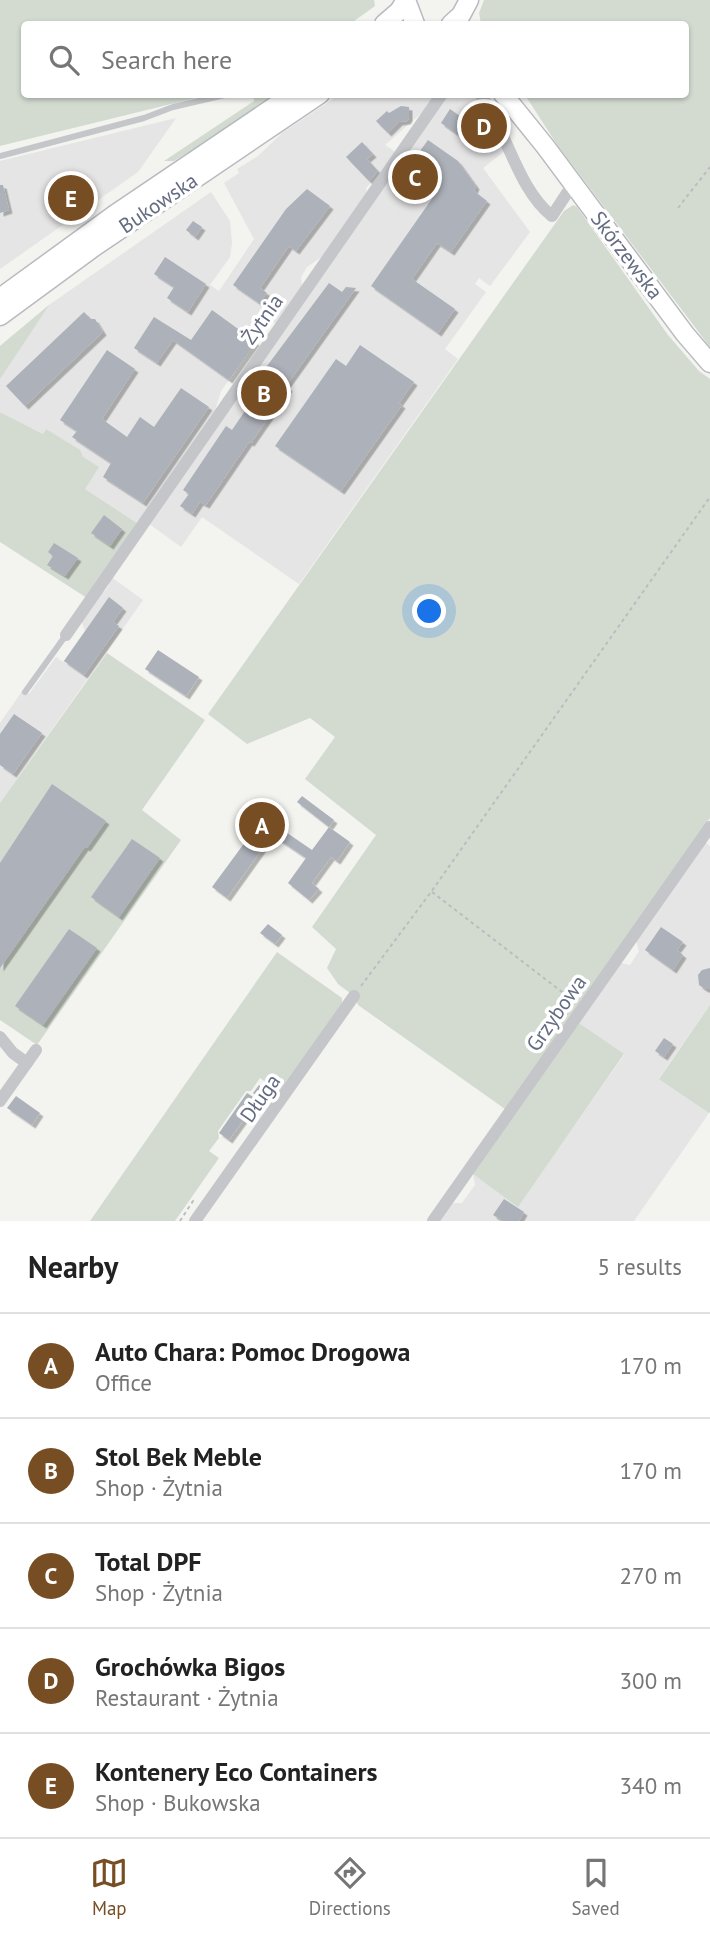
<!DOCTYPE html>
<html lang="en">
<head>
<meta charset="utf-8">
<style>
	body { margin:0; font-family:"PT Sans",sans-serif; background:#f6f6f6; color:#222 }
	.you { position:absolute; left:430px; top:612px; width:24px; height:24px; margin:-18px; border:5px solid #fff; border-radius:50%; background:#1a73e8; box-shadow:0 0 0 10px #1a73e833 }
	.badge { display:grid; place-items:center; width:46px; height:46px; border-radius:50%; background:#774e23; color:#fff; font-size:23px; font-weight:700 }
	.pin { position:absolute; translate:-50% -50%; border:4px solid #fff; box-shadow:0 2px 7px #0006 }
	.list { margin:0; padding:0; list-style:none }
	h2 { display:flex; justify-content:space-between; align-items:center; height:91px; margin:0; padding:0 28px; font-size:30px }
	h2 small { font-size:23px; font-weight:400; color:#767676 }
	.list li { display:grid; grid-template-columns:46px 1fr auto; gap:21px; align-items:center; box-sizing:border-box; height:105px; padding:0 28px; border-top:2px solid #e0e0e0 }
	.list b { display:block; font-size:26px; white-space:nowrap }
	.list p { margin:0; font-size:23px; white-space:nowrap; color:#767676 }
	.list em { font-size:23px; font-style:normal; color:#767676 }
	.icon { flex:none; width:38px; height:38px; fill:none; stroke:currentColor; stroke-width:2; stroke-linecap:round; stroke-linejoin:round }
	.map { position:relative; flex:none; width:710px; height:1221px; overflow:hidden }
	.search { position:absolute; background:#fff; box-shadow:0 2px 5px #0004; left:21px; right:21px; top:21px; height:77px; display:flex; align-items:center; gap:18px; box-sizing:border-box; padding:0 24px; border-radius:7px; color:#767676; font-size:26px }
	.sheet { height:616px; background:#fff }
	nav { display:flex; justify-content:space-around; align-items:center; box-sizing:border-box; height:98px; border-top:2px solid #e0e0e0; background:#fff; font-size:19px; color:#767676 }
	nav a { display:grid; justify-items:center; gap:4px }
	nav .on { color:#774e23 }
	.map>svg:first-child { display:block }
	.built { fill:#e4e5e4 }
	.green { fill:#d3dbd1 }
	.building { fill:#adb1b9; filter:url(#shadow) }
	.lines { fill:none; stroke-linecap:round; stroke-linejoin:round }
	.secondary-casing { stroke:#b8bac0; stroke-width:21 }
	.path { stroke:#bbbcbf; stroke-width:2; stroke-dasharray:3.5 3.5; stroke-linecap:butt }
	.lane { stroke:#c4c6ca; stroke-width:6 }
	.street { stroke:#c4c6ca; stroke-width:12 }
	.secondary { stroke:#fff; stroke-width:18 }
	.labels { text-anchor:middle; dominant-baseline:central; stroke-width:7; stroke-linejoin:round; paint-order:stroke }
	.street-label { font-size:21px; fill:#646c81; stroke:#fff }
</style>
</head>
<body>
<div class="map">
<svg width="710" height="1221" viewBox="0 0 710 1221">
	<defs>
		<filter id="shadow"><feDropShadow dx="3.5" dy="3.5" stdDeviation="0" flood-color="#0004"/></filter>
	</defs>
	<rect width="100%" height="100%" fill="#f3f4f0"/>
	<g class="built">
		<path d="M 339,95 L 435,95 L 432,104 L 385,145 L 397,153 L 392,161 L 366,188 L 367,195 L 323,256 L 307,267 L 301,277 L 302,287 L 278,322 L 270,324 L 221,391 L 215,411 L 137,523 L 85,489 L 83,457 L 46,429 L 43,434 L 0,412 L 0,346 L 49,305 L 211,192 L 230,221 L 232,243 L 230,257 L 210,285 L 219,291 L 254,239 L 224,183 L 239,173 L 237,169 L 258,156 L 282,133 Z"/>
		<path d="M 448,95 L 474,95 L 485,111 L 505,151 L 483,168 L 530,232 L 490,286 L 479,278 L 475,284 L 486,292 L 445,349 L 458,359 L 299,584 L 202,517 L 181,547 L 148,523 Z"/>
		<path d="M 176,118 L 138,172 L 0,269 L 0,161 Z"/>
		<path d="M 111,577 L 143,600 L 0,803 L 0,723 L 23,690 L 29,694 L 56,657 L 63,662 L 85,631 L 81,620 L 100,592 L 105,591 L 109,585 L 108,581 Z"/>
		<path d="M 705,842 L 710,846 L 710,1005 L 659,1078 L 709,1113 L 634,1221 L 440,1221 L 453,1203 L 462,1203 L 475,1185 L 473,1174 L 518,1206 L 624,1055 L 579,1023 L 621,963 L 630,965 L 639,951 L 636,941 Z"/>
	</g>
	<g class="green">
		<path d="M 0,0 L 374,0 L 375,6 L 350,24 L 24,24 L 24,94 L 208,95 L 0,146 Z"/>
		<path d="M 484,0 L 710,0 L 710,347 L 558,146 L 525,95 L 686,94 L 686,24 L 481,24 L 479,13 Z"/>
		<path d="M 253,95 L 281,95 L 174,161 L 164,161 L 254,101 Z"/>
		<path d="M 573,205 L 577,207 L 668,335 L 699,371 L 710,379 L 710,818 L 505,1109 L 358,1005 L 354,996 L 338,984 L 327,968 L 336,949 L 312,927 L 376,835 L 305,779 L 335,737 L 310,718 L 247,744 L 208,714 L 564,211 Z"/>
		<path d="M 49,305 L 0,379 L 0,346 Z"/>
		<path d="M 0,412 L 43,434 L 46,429 L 80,450 L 83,457 L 99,467 L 85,489 L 137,523 L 87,598 L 0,542 Z"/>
		<path d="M 107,653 L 205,720 L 142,810 L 181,840 L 37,1045 L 0,1020 L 0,803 Z"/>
		<path d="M 277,952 L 342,998 L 342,1003 L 280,1092 L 260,1078 L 251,1091 L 246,1091 L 218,1131 L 219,1138 L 209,1151 L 219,1158 L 175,1221 L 90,1221 Z"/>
		<path d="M 710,1005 L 710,1112 L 709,1113 L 659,1079 Z"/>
		<path d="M 579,1023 L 624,1054 L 518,1207 L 473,1174 Z"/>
	</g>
	<g class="building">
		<path d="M 401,106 L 409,107 L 409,118 L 407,121 L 399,122 L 388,133 L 376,121 L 387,111 L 389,113 Z"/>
		<path d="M 450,109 L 481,131 L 480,134 L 486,138 L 480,145 L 464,133 L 461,137 L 441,123 Z"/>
		<path d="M 428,140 L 458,161 L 476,186 L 474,191 L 487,201 L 451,252 L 437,243 L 412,279 L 455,309 L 438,333 L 371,286 L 438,190 L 407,169 Z"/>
		<path d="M 362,142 L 373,154 L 367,159 L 378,171 L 369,181 L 346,157 Z"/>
		<path d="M 0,185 L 3,185 L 9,210 L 0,213 Z"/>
		<path d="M 307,189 L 330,206 L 296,251 L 289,246 L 260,288 L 267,293 L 259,303 L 233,285 L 286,209 Z"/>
		<path d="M 193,221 L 202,227 L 195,237 L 186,230 Z"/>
		<path d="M 165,257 L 206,284 L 188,312 L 167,298 L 174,287 L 154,274 Z"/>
		<path d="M 329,283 L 342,292 L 346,287 L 356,288 L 286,386 L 289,388 L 251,443 L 249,442 L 206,505 L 200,502 L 192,514 L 180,506 L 189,494 L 183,490 L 226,426 L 232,430 L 270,374 L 264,370 Z"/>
		<path d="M 212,310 L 256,342 L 229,380 L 173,340 L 157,363 L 134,348 L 154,317 L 191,340 Z"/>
		<path d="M 84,312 L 91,319 L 95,319 L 103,332 L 25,406 L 6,386 Z"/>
		<path d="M 360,345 L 414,382 L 399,403 L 402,405 L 341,491 L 275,446 L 336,359 L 346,366 Z"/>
		<path d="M 107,350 L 135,369 L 102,419 L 127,437 L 140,417 L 154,427 L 181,388 L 209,407 L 143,503 L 103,477 L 111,463 L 72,437 L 77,431 L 60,420 Z"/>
		<path d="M 104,515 L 122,529 L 110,546 L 91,533 Z"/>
		<path d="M 54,543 L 78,558 L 65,576 L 47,565 L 53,556 L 48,552 Z"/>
		<path d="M 109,597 L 123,608 L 113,622 L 119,626 L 84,675 L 64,661 Z"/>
		<path d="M 158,650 L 199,677 L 186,696 L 145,669 Z"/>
		<path d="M 14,714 L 42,733 L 13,774 L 0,765 L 0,734 Z"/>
		<path d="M 52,784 L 106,821 L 87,848 L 85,847 L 0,968 L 0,863 Z"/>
		<path d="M 302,796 L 334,820 L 329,827 L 297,802 Z"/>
		<path d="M 258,813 L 312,850 L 329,827 L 350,842 L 337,861 L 331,857 L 312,883 L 319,889 L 309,900 L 288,883 L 306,858 L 272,835 L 227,898 L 212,887 L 254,830 L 249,826 Z"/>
		<path d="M 132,839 L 160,858 L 119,917 L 91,897 Z"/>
		<path d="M 268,924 L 282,935 L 275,944 L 260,933 Z"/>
		<path d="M 661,927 L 683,942 L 677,950 L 683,955 L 673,970 L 645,950 Z"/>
		<path d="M 69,929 L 97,948 L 43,1025 L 15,1006 Z"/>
		<path d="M 710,968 L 710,989 L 705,989 L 699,985 L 698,975 L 702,970 Z"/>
		<path d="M 664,1038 L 673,1044 L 664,1057 L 655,1051 Z"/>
		<path d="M 259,1085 L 268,1091 L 262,1100 L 253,1093 Z"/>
		<path d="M 247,1093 L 258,1100 L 229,1140 L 219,1133 Z"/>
		<path d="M 16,1096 L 40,1113 L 32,1125 L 7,1108 Z"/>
		<path d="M 504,1199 L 524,1212 L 519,1221 L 503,1221 L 493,1215 Z"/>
	</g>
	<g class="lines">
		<g class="secondary-casing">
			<g id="secondary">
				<path d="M 406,0 L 415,24"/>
				<path d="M 384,24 L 399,11 L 406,0"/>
				<path d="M 451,24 L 461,15 L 469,0"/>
				<path d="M 503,94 L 545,146 L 685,334 L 710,363"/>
				<path d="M 0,298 L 114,215 L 293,94"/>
				<path d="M 0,316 L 94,247 L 320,94"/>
			</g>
		</g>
		<g class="path">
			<path d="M 678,208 L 710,167"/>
			<path d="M 432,892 L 566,995 L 572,1004"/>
			<path d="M 361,986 L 431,892 L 710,497"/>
			<path d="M 180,1221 L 193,1201 L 190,1199"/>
		</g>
		<g class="lane">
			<path d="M 0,156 L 144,118 L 173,107 L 229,94"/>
			<path d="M 25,692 L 66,635"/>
		</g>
		<g class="street">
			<path d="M 480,94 C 507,131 517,188 552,216 L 567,193 L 575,186"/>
			<path d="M 66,635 L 442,94"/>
			<path d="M 0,1037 L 13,1053 L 27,1063"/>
			<path d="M 0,1101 L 36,1050"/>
			<path d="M 195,1221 L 354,996"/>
			<path d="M 433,1221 L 710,827"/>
		</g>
		<use href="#secondary" class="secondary"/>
	</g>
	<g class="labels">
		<g class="street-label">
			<text transform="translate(158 203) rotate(-34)">Bukowska</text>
			<text transform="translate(627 255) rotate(53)">Skórzewska</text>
			<text transform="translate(262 319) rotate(-55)">Żytnia</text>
			<text transform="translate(556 1013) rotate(-55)">Grzybowa</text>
			<text transform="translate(260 1098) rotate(-55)">Długa</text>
		</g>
	</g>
</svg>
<div class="you"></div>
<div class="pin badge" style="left:262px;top:825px">A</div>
<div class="pin badge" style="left:264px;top:393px">B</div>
<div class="pin badge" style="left:415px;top:177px">C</div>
<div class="pin badge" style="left:484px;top:126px">D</div>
<div class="pin badge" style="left:71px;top:198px">E</div>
<div class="search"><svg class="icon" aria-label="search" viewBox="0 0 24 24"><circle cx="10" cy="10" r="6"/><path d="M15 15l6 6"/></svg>Search here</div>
</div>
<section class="sheet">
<h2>Nearby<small>5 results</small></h2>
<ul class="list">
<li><span class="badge">A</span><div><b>Auto Chara: Pomoc Drogowa</b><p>Office</p></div><em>170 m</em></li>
<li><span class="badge">B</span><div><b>Stol Bek Meble</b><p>Shop · Żytnia</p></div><em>170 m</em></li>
<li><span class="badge">C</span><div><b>Total DPF</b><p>Shop · Żytnia</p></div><em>270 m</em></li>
<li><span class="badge">D</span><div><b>Grochówka Bigos</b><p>Restaurant · Żytnia</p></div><em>300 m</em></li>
<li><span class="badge">E</span><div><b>Kontenery Eco Containers</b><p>Shop · Bukowska</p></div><em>340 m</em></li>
</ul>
</section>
<nav>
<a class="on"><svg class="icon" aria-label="map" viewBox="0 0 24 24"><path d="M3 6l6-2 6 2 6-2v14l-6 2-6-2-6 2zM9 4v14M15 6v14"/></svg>Map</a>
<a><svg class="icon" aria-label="directions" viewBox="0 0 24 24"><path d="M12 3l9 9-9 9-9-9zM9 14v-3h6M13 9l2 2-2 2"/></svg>Directions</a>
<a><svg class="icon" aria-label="saved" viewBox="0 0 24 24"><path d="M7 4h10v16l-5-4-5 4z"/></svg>Saved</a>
</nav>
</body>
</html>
